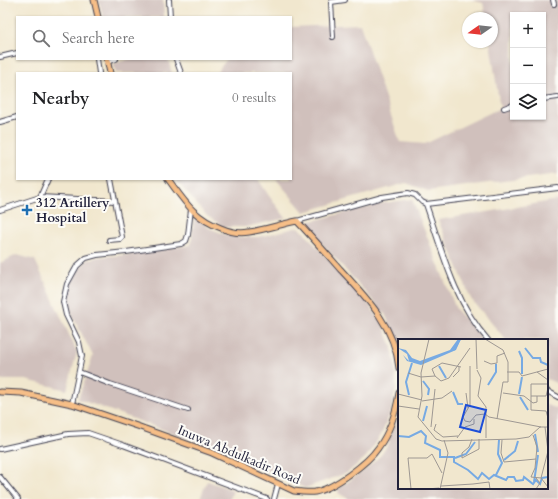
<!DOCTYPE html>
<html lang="en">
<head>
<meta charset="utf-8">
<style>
	body { margin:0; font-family:Cardo,serif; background:#f6f6f6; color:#202124 }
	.controls { position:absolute; right:12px; top:12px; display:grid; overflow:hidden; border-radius:0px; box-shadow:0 1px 3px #0004 }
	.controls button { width:36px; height:36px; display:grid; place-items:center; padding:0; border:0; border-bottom:1px solid #e0e0e0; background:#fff; color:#202124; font:20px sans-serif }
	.compass { position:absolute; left:462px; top:12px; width:36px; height:36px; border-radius:50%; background:#fff; box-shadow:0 1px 3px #0004; rotate:256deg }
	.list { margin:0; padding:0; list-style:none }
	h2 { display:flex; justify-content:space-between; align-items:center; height:52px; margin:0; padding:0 16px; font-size:17px }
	h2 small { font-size:13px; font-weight:400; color:#757577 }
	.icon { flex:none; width:22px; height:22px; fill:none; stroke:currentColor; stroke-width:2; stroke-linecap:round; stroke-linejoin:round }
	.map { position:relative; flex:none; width:558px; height:499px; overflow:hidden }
	.search { position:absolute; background:#fff; box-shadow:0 1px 3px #0004; left:16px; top:16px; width:276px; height:44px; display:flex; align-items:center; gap:10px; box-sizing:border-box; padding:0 14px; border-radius:0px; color:#757577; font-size:15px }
	.panel { position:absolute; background:#fff; box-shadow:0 1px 3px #0004; left:16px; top:72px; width:276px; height:108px; border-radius:0px }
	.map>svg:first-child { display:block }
	.industrial { fill:#d0c0bc; fill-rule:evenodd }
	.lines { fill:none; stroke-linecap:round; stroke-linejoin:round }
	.minor-casing { stroke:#414051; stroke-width:6 }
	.major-casing { stroke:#414051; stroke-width:7 }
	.minor { stroke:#fff; stroke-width:4 }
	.major { stroke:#f6be87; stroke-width:5 }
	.poi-dot { fill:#1f6fb2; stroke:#fdfcf7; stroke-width:1.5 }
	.labels { text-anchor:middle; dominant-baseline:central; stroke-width:4; stroke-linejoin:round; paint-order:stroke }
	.poi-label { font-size:13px; font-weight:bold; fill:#22223b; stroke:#fdfcf7; text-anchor:start }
	.street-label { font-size:13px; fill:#22223b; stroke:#fdfcf7 }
	.inset-river { fill:none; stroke:#77aae3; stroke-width:2 }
	.inset-road { fill:none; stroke:#9e9893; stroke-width:1 }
	.view { fill:#1d4ed8; fill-opacity:0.15; stroke:#1d4ed8; stroke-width:2 }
	.inset-edge { fill:none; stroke:#22223b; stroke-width:2 }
</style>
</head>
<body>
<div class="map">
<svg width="558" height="499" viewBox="0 0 558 499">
	<rect width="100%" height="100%" fill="#fdfcf7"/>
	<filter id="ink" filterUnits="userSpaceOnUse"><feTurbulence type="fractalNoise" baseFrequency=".025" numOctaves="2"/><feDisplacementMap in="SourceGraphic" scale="8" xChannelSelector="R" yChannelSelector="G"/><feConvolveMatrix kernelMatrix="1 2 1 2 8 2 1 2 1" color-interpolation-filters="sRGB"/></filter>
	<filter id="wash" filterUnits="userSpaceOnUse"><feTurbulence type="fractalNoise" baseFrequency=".012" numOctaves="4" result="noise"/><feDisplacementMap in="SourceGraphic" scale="16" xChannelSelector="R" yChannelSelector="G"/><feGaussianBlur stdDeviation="0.9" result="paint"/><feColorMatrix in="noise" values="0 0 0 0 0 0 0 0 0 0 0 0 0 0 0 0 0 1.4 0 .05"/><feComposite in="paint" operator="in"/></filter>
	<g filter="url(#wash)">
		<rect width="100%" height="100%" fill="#f1e7ce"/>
		<g class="industrial">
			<path d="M 99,0 L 163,0 L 164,17 L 103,17 Z"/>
			<path d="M 471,0 L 558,0 L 558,174 L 428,191 L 406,183 L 304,212 L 276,179 L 291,179 L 291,73 L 216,73 L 227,59 L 291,59 L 291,27 L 360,24 L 400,142 L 425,144 L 500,108 L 490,42 L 492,42 L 492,18 L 486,18 L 483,3 ZM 513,15 L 543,15 L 543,117 L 513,117 Z"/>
			<path d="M 130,59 L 168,59 L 172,73 L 116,73 L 113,64 Z"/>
			<path d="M 175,179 L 258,179 L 269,196 L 286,218 L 246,227 L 225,227 L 207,216 Z"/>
			<path d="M 412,199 L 456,309 L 483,340 L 399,340 L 399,348 L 392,329 L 385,314 L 304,223 L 384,203 Z"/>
			<path d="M 558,200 L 558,384 L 547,379 L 547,340 L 506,340 L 471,299 L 438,220 Z"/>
			<path d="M 198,219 L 209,228 L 226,235 L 240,237 L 259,237 L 299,227 L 367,302 L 382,323 L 391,344 L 395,364 L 396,387 L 391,411 L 381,435 L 366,457 L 347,473 L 305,488 L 215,448 L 78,399 L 93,356 L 73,317 L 66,299 L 71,282 L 80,268 L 88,260 L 97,257 L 126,255 L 191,245 L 194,220 Z"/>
			<path d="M 17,255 L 35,260 L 77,352 L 67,390 L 26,380 L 0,380 L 0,263 Z"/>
			<path d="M 547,405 L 558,409 L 558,499 L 349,499 L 338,493 L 339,488 L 365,470 L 381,455 L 390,442 L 388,440 L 399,415 L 399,488 L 547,488 Z"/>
			<path d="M 207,481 L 233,490 L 230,499 L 200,499 Z"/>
		</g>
	</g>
	<g filter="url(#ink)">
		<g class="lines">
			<g class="minor-casing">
				<g id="minor">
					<path d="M 169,0 L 170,17"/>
					<path d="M 553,0 L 554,4"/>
					<path d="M 333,37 L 331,2 L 345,0"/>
					<path d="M 0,57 L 17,53"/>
					<path d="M 97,59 L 99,73"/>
					<path d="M 176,59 L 181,73"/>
					<path d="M 107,62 L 116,59"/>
					<path d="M 543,99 L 558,97"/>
					<path d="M 504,108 L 513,105"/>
					<path d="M 0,122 L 17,117"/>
					<path d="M 40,197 L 48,179"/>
					<path d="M 426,204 L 558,188"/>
					<path d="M 0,210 L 40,197 L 115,201"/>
					<path d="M 297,221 L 382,197 L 408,193 L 415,195 L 422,202 L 426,204 C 442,251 455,303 488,340"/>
					<path d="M 109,240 L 120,239 L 122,237 L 111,179"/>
					<path d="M 79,372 L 110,384 L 188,410"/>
					<path d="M 547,391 L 558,397"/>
					<path d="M 72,404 L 82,356 L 79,342 L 66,315 L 63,302 L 67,284 L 77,266 L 86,258 L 97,255 L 126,252 L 181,244 L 186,241 L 188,235 L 191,209"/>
					<path d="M 0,449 L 68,434 L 88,433 L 123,445 L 267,499"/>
					<path d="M 0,477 L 18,499"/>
					<path d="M 274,499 L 278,484"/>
				</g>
			</g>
			<g class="major-casing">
				<g id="major">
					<path d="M 94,0 L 98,17"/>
					<path d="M 107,59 L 110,73"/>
					<path d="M 168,179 C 185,202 194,218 221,228 C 230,232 239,234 249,232 C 265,230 281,224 297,221 C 311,236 326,253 340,269 C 367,298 395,327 399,368"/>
					<path d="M 0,392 L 21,393 L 72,404 L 140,427 L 212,453 L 294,491 C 301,492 308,493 315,492 C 333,489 368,463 378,448 C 390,432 396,412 399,393"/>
				</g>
			</g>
			<use href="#minor" class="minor"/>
			<use href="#major" class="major"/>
		</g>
	</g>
	<path class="poi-dot" d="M25 204h4v4h4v4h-4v4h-4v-4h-4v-4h4z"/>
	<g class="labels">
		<g class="poi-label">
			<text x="36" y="203">312 Artillery<tspan x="36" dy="15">Hospital</tspan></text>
		</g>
		<g class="street-label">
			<text transform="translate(239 455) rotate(23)">Inuwa Abdulkadir Road</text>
		</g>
	</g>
	<g transform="translate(398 339)">
		<rect width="150" height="150" fill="#f1e7ce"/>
		<path d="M 60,0 L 63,0 L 58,11 L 23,26 L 9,22 L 5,16 L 11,22 L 9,15 L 0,9 L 8,11 L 14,19 L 22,22 L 52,11 Z" fill="#77aae3"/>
		<path class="inset-river" d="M 127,9 L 135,19 L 142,19 L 143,23 L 150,26M 56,11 L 62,0M 121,12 L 124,19 L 124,35M 41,27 L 48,39M 25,42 L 31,50 L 30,56M 90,46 L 98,33 L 98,25M 55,53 L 60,65 L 65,65M 121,55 L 124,38M 11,56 L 8,43 L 14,24M 122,58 L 130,71M 25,82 L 29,67M 137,95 L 140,113M 0,97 L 11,98 L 23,92 L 28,97 L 27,104 L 42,111 L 42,118 L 56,118 L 56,123 L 70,131 L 80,140 L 84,134 L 91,140 L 96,136 L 108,141 L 110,138 L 116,138 L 118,142 L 125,141 L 126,138 L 135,145 L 138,141 L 142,145 L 144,139 L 150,138M 57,119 L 68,115 L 77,103M 106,121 L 117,112 L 120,102M 98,136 L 104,124 L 100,115 L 101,101M 136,143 L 140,116"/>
		<path class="inset-road" d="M 31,0 L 23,34 L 24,57 L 20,78 L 38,100 L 44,102 L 118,100 L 131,98 L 142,88 L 150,88M 78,0 L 79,30M 87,0 L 105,11 L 110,23 L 110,43 L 105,43 L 99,80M 86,22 L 93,25 L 99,24 L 99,17 L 107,14M 72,27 L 72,66 L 65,78 L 67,82 L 72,83 L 78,76 L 87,75 L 91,78 L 143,88M 79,31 L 83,39 L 80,57 L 88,68 L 88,99M 109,33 L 121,33 L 124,37 L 150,30M 139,33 L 150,41M 10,34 L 23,38M 37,37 L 43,42 L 51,39 L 72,9M 23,38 L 37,37 L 34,30 L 44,24 L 63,28M 55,38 L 61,32 L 61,28M 150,45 L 133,45 L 133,71 L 148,72 L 150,79M 68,54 L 70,69M 105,54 L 126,57 L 135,64 L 139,63 L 139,57M 0,55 L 24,61M 133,57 L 148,57 L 150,49M 24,62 L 44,59 L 54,52M 0,67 L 21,70M 38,85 L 36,91 L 45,98 L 60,97M 33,88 L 37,50M 147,88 L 150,112 L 143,139 L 150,148M 135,96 L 139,108 L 137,129 L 133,138 L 143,139M 59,99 L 67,88 L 76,85 L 76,80M 74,100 L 71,108 L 64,114 L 64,119 L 81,110 L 81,100M 104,101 L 103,114 L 106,123 L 138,120M 138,139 L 142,144 L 138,150M 75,145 L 91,143 L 92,150M 43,147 L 75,145M 13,150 L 10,119 L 29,119 L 34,115 L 44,134M 29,150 L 41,149M 42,150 L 50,114 L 46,101"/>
		<path class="view" d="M 68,66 L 88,71 L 82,93 L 62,88 Z"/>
		<rect width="150" height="150" class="inset-edge"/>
	</g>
</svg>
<div class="controls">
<button>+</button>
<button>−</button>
<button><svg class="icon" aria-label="layers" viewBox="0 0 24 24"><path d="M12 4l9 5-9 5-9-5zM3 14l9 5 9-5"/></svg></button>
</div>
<svg class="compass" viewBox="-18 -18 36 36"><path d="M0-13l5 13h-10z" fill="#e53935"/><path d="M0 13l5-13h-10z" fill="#757577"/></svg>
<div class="search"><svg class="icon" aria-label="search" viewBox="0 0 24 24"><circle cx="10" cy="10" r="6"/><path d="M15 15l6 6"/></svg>Search here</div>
<section class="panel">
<h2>Nearby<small>0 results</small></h2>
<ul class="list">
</ul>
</section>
</div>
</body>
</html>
